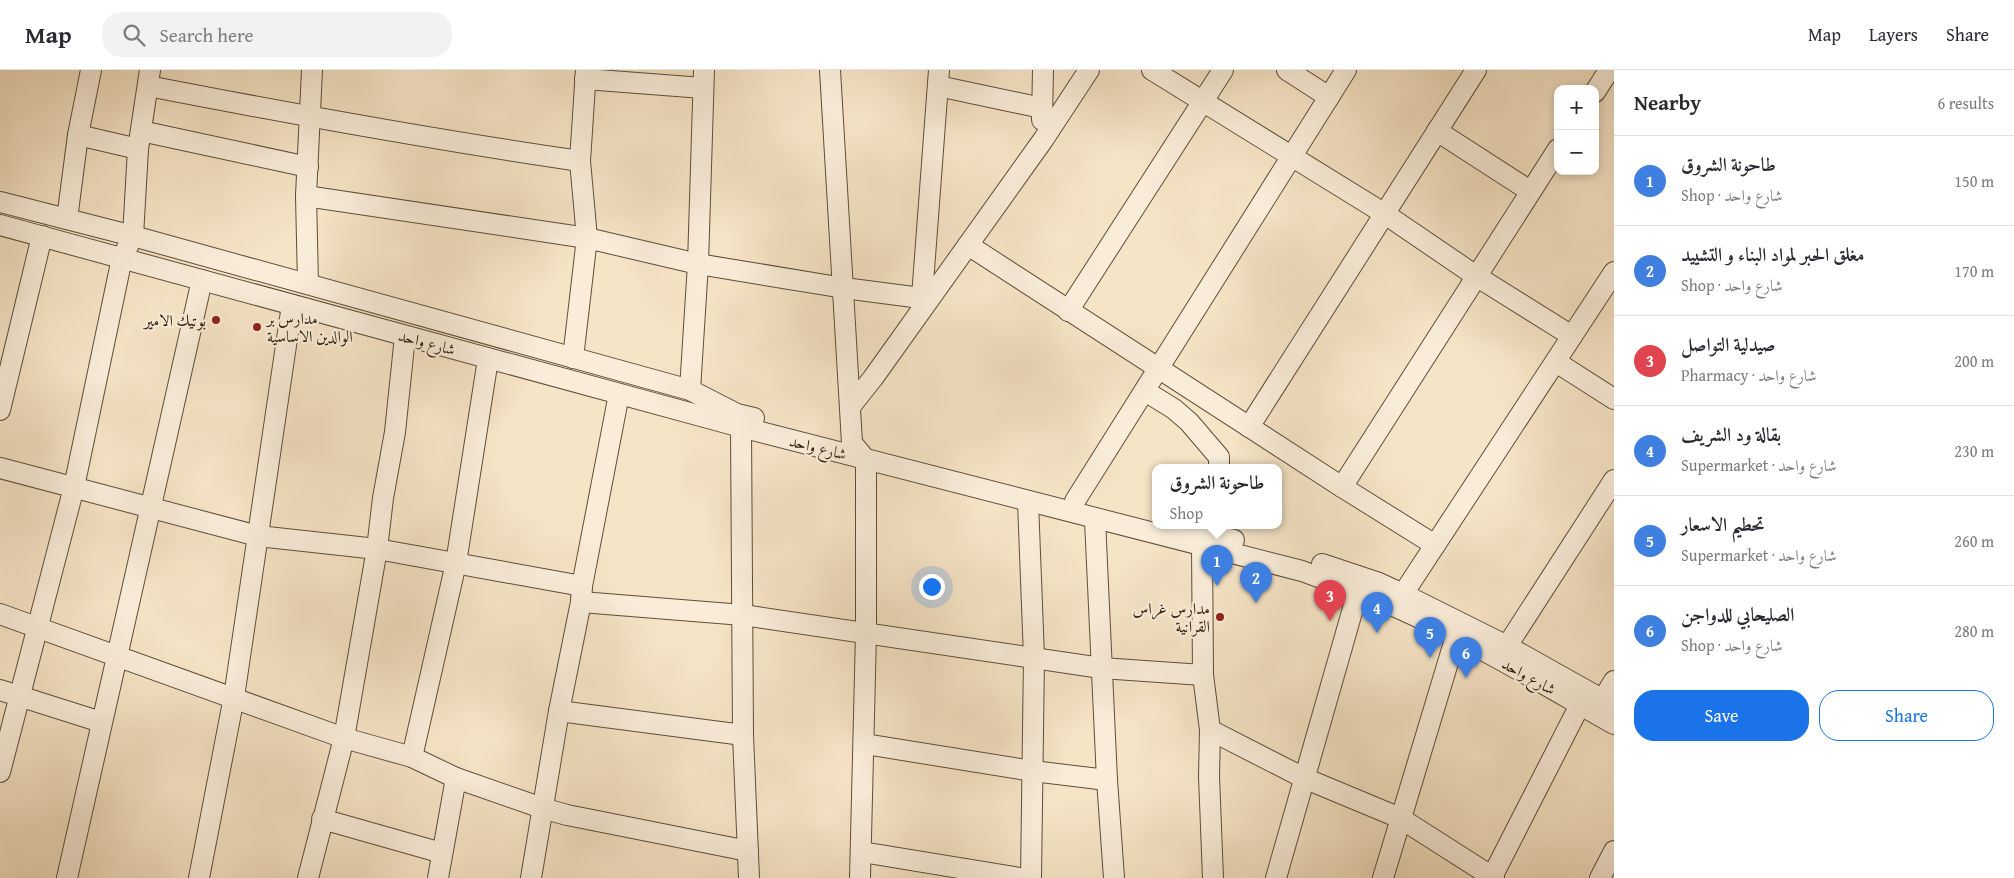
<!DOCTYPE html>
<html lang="en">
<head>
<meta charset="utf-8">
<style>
	body { margin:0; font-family:"Gentium Book Plus",Amiri,serif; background:#f2f2f3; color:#2b2b33 }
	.controls { position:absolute; right:15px; top:15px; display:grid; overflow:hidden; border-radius:10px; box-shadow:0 2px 8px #0003 }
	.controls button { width:45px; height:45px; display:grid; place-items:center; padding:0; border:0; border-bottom:1px solid #e1e1e2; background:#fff; color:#2b2b33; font:25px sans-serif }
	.you { position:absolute; left:931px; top:516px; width:18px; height:18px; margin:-12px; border:4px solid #fff; border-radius:50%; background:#1a73e8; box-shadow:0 0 0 8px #1a73e833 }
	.badge { display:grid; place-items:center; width:32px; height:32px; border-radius:50%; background:#1a73e8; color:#fff; font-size:16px; font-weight:700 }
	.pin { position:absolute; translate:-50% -41px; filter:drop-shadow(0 1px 2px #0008) }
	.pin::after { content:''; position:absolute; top:26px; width:18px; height:15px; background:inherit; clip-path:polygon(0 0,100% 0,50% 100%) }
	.popup { position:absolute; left:1152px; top:394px; width:130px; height:65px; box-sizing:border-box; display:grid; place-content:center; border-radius:10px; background:#fff; filter:drop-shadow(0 1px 4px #0005); font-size:16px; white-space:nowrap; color:#7c7c81 }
	.popup b { font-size:19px; color:#2b2b33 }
	.popup::after { content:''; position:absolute; left:50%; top:100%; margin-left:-10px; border:10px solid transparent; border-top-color:#fff }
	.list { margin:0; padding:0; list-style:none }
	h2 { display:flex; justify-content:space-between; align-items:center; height:65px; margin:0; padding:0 20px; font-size:21px }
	h2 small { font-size:16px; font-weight:400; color:#7c7c81 }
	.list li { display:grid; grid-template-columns:32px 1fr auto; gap:15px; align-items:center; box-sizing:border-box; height:90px; padding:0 20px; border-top:1px solid #e1e1e2 }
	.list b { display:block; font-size:19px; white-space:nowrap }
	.list p { margin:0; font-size:16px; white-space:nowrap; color:#7c7c81 }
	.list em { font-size:16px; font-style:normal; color:#7c7c81 }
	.actions { display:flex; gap:10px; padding:15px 20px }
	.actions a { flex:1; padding:11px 0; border:1px solid #1a73e8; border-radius:20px; text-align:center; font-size:18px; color:#1a73e8 }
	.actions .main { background:#1a73e8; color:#fff }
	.icon { flex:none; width:28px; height:28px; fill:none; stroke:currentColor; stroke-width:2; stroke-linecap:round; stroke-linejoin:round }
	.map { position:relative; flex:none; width:1614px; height:808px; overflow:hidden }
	header { display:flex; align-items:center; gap:30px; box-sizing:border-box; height:70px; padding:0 25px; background:#fff; border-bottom:1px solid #e1e1e2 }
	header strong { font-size:24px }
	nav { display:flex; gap:28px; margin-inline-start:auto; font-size:18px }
	.search { width:350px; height:45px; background:#f2f2f3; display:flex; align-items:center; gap:12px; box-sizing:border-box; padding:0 18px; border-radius:20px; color:#7c7c81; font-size:19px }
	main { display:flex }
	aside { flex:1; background:#fff }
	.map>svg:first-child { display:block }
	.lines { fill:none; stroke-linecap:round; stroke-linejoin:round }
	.minor-casing { stroke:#5e4e38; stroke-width:22 }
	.minor { stroke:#f9edda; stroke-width:20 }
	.poi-dot { fill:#8f2418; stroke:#f9edda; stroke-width:2 }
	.labels { text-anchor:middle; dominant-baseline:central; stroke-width:4.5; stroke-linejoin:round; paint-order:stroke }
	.poi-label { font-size:16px; fill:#2c1c08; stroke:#f9edda; text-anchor:end }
	.street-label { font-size:16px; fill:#2c1c08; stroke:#f9edda }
</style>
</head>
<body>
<header>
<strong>Map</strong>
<div class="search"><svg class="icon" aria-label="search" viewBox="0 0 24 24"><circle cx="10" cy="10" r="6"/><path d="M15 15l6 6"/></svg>Search here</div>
<nav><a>Map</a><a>Layers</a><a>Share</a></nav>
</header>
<main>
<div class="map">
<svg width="1614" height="808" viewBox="0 0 1614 808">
	<rect width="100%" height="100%" fill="#f6e4c6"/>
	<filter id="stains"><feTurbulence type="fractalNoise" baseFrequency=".004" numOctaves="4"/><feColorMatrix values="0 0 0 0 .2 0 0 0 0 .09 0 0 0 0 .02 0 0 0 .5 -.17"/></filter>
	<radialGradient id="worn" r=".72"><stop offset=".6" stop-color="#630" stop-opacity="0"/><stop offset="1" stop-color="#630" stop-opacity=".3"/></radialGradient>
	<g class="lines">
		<g class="minor-casing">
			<g id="minor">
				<path d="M 830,0 L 852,373 L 866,390 L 866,564 L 860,808"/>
				<path d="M 1152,0 L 1385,144 L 1476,206 L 1572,266"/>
				<path d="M 1287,0 L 1329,27"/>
				<path d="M 585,9 L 703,18"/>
				<path d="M 148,16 C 292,44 435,70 580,91"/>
				<path d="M 938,16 L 1042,38"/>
				<path d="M 1595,22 L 1609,0"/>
				<path d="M 1042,50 L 1043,0"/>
				<path d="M 141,61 L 308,97"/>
				<path d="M 1437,61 L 1530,121"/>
				<path d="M 78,65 L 138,79"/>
				<path d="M 306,126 L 587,168 L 698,194 L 844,218 L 921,228"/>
				<path d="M 0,132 L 133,166 L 690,320 L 737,344 L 754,348"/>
				<path d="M 67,149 L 78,65 L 91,0"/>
				<path d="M 0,155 L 741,357 L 1302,501 C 1334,513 1367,524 1398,538 C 1472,571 1543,614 1614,654"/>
				<path d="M 968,175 L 1342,417 L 1435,475"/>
				<path d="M 308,214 L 306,126 L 312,0"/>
				<path d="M 921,240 L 939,0"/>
				<path d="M 1068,241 L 1223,0"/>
				<path d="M 573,288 L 587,168 L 580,91 L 586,0"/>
				<path d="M 1556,292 L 1614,329"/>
				<path d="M 690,320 L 698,194 L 704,0"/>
				<path d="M 1145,321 L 1174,339 L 1189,352 L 1219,387 L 1219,397"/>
				<path d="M 850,337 L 873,308 L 1043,70 L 1089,0"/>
				<path d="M 0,340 L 42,166"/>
				<path d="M 741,357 L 743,665 L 749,808"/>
				<path d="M 1249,357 L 1476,0"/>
				<path d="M 0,398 L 258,466 L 377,479 L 582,516"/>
				<path d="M 1342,417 L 1558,79"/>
				<path d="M 1075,431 L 1346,0"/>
				<path d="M 1028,432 L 1034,587 L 1031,808"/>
				<path d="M 1095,450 L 1107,710 L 1114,808"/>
				<path d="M 1174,455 L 1234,470"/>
				<path d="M 1202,477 L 1203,605 L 1210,660 L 1209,706 L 1213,808"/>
				<path d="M 1322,494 L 1379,513 L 1403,524 L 1507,576 L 1614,636"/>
				<path d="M 1403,524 L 1614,202"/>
				<path d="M 581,532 L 743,545 L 1101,598 L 1203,605"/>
				<path d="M 0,544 L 344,668 L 412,687 L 456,708 L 542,738 L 567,745 L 748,781"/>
				<path d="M 1507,576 L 1614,410"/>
				<path d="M 0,620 L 101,652"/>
				<path d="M 559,641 L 743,665"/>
				<path d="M 1596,641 L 1614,611"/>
				<path d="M 1210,660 L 1304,708 L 1400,748 L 1494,808"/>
				<path d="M 865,674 L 1033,701 L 1107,710"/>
				<path d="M 412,687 L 456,493 L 488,289"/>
				<path d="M 0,702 L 74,417 L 122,188 L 133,166 L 138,79 L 150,0"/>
				<path d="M 322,749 L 442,783"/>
				<path d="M 862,782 L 1020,808"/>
				<path d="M 1492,807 L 1586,623"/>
				<path d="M 67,808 L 202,210"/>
				<path d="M 199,808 L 234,627 L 292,235"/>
				<path d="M 308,808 L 344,668 L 377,479 L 383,428 L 395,362 L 405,266"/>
				<path d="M 438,808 L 456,708"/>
				<path d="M 531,808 L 559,641 L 581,532 L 582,516 L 619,324"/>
				<path d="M 1276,808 L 1358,521"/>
				<path d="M 1383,808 L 1456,566"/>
				<path d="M 1600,808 L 1614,781"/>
			</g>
		</g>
		<use href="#minor" class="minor"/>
	</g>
	<g class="poi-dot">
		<circle cx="216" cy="250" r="5"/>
		<circle cx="257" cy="257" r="5"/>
		<circle cx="1220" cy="547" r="5"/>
	</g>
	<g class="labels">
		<g class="poi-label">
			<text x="267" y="248" text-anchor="start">مدارس بر<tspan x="267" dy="18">الوالدين الاساسية</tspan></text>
			<text x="206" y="250">بوتيك الامير</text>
			<text x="1210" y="538">مدارس غراس<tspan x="1210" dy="18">القرانية</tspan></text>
		</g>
		<g class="street-label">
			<text transform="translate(427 272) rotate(15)">شارع واحد</text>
			<text transform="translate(818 377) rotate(14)">شارع واحد</text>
			<text transform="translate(1529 606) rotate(29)">شارع واحد</text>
		</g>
	</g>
	<rect width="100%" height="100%" filter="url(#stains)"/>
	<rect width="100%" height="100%" fill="url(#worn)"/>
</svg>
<div class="controls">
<button>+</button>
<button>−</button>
</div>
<div class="you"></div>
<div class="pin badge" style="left:1217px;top:516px;background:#3f7fe0">1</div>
<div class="popup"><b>طاحونة الشروق</b>Shop</div>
<div class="pin badge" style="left:1256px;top:533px;background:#3f7fe0">2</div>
<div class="pin badge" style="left:1330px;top:551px;background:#e0444e">3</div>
<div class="pin badge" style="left:1377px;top:563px;background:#3f7fe0">4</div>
<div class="pin badge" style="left:1430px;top:588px;background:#3f7fe0">5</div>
<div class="pin badge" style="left:1466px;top:608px;background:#3f7fe0">6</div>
</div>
<aside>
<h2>Nearby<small>6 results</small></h2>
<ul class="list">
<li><span class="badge" style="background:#3f7fe0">1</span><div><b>طاحونة الشروق</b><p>Shop · شارع واحد</p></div><em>150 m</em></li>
<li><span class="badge" style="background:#3f7fe0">2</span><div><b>مغلق الحبر لمواد البناء و التشييد</b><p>Shop · شارع واحد</p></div><em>170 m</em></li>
<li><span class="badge" style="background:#e0444e">3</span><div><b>صيدلية التواصل</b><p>Pharmacy · شارع واحد</p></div><em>200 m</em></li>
<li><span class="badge" style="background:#3f7fe0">4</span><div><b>بقالة ود الشريف</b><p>Supermarket · شارع واحد</p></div><em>230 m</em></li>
<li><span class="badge" style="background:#3f7fe0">5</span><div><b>تحطيم الاسعار</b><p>Supermarket · شارع واحد</p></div><em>260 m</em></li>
<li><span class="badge" style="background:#3f7fe0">6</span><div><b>الصليحابي للدواجن</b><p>Shop · شارع واحد</p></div><em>280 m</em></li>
</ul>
<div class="actions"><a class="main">Save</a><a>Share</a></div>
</aside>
</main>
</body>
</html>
